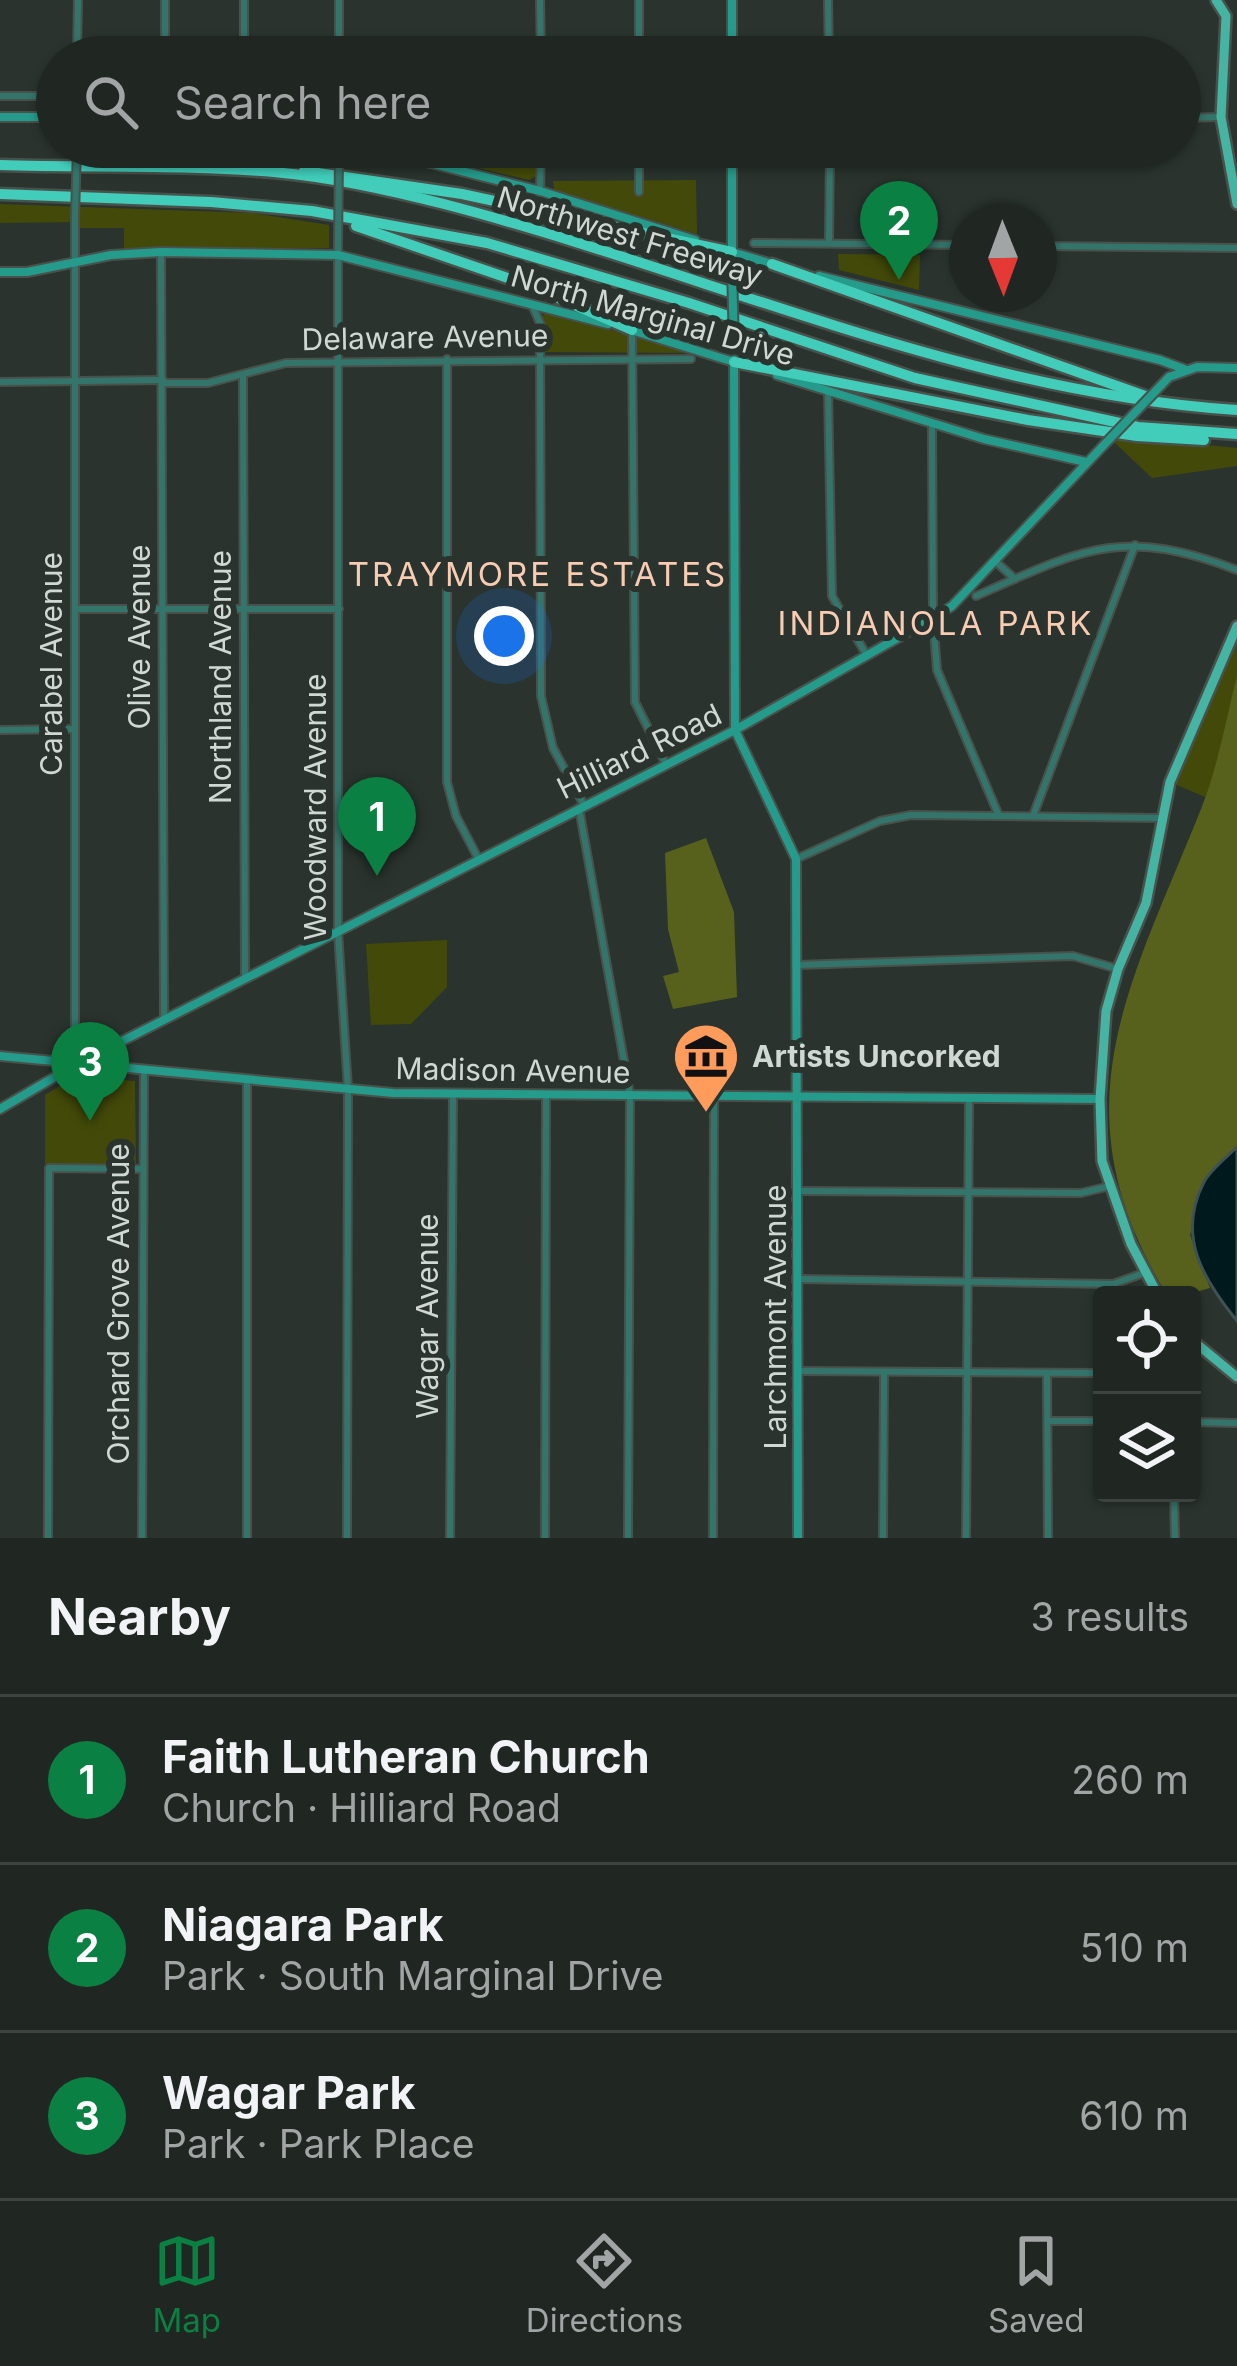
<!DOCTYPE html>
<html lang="en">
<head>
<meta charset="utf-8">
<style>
	body { margin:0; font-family:Inter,sans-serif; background:#2d322f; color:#f1f3f6 }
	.controls { position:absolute; right:36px; bottom:36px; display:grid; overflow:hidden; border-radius:12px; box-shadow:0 3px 9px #0004 }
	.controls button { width:108px; height:108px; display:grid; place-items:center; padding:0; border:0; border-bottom:3px solid #3d4340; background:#202622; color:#f1f3f6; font:60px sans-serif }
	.compass { position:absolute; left:949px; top:204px; width:108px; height:108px; border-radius:50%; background:#202622; box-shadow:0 3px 9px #0004; rotate:179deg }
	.you { position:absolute; left:504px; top:636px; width:42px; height:42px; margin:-30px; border:9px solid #fff; border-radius:50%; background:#1a73e8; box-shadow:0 0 0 18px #1a73e833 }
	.badge { display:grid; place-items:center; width:78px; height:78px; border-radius:50%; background:#0b8043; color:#fff; font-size:39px; font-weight:700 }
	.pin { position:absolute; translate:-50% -99px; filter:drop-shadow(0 3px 6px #0008) }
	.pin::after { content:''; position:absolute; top:63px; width:42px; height:36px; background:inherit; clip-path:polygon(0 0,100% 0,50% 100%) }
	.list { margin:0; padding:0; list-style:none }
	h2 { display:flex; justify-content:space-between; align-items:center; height:156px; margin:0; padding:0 48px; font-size:51px }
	h2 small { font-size:39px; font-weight:400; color:#a2a5a5 }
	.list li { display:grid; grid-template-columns:78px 1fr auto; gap:36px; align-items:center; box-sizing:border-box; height:168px; padding:0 48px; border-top:3px solid #3d4340 }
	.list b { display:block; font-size:45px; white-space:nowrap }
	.list p { margin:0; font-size:39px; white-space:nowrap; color:#a2a5a5 }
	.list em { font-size:39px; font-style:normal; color:#a2a5a5 }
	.icon { flex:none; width:66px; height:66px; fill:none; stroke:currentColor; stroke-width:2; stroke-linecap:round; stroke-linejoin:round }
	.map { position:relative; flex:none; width:1237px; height:1538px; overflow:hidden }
	.search { position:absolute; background:#202622; box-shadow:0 3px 9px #0004; left:36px; right:36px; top:36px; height:132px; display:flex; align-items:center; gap:30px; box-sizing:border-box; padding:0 42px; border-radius:66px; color:#a2a5a5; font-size:45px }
	.sheet { height:660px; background:#202622 }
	nav { display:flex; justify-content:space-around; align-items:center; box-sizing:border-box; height:168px; border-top:3px solid #3d4340; background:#202622; font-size:33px; color:#a2a5a5 }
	nav a { display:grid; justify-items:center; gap:6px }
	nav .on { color:#0b8043 }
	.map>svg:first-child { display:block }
	.green { fill:#434a09 }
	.forest { fill:#58611c }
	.water { fill:#00191c; stroke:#3f5253; stroke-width:3 }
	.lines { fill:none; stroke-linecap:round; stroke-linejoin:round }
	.street-casing { stroke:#48514b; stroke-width:10 }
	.secondary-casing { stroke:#48514b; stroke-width:12 }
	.primary-casing { stroke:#48514b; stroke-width:14 }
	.highway-casing { stroke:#48514b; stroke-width:15 }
	.street { stroke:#34756b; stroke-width:6 }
	.secondary { stroke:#249b8b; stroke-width:8 }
	.primary { stroke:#45b4a3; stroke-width:9 }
	.highway { stroke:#41cdba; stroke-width:10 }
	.street-bridge-casing { stroke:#48514b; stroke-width:10; stroke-linecap:butt }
	.secondary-bridge-casing { stroke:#48514b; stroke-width:12; stroke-linecap:butt }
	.street-bridge { stroke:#34756b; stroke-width:6 }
	.secondary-bridge { stroke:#249b8b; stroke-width:8 }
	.labels { text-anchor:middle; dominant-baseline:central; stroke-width:12; stroke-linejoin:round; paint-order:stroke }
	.street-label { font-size:30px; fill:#d1d7d3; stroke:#2a332d }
	.poi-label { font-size:30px; font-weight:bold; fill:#d1d7d3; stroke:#2a332d; text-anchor:start }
	.neighbourhood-label { font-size:33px; letter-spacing:3px; fill:#f7ccb3; stroke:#2a332d }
</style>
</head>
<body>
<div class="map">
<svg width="1237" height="1538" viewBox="0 0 1237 1538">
	<rect width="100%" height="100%" fill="#2a332d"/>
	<g class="green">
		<path d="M 390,147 L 537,147 L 538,175 L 529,180 Z"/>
		<path d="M 696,180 L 697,234 L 554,190 L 553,181 Z"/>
		<path d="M 0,204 L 252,213 L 329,225 L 329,248 L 124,249 L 124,228 L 78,228 L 78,222 L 0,223 Z"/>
		<path d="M 838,254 L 920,255 L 919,290 L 839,270 Z"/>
		<path d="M 547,311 L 689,353 L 541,352 L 542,316 Z"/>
		<path d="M 1117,436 L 1237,448 L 1237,466 L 1152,478 L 1113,441 Z"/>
		<path d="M 1237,630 L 1237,817 L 1212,800 L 1170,782 L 1196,737 Z"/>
		<path d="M 447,940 L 447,987 L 411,1024 L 371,1025 L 366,944 Z"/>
		<path d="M 90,1077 L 135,1081 L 136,1165 L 45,1164 L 45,1095 L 66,1082 Z"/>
	</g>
	<g class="forest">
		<path d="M 1237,676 L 1237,1147 L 1205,1181 L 1190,1235 L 1210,1288 L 1185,1295 L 1167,1295 C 1054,1109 1129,989 1201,809 C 1218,767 1226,719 1237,676 Z"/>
		<path d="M 706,838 L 734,912 L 737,997 L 673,1009 L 663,976 L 679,972 L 668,929 L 665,853 Z"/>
	</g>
	<path class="water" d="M 1237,1147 L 1237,1321 C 1203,1279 1176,1236 1204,1182 C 1211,1169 1227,1157 1237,1147 Z"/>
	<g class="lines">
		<g class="street-casing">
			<g id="street">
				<path d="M 165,0 L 165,57"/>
				<path d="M 540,0 L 541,57"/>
				<path d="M 828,0 L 829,57"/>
				<path d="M 77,57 L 78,0"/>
				<path d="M 244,57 L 244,0"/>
				<path d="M 339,57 L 339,0"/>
				<path d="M 639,57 L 639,0"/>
				<path d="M 0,96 L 41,96"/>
				<path d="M 1180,118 L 1221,117"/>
				<path d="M 639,147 L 639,192"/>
				<path d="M 540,191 L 541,147"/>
				<path d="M 75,216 L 75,1065"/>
				<path d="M 754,243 L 967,245"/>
				<path d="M 829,243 L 830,147"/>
				<path d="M 338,245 L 338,931 L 348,1089 L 347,1538"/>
				<path d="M 1039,246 L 1237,248"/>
				<path d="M 161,252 L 164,1018"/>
				<path d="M 532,305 L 540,323 L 541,696 L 553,748 L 584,805"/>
				<path d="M 632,331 L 635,702 L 666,764"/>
				<path d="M 447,359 L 447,782 L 456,816 L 478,858"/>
				<path d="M 243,375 L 245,979"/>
				<path d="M 0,382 L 163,380"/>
				<path d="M 163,383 L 208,383 L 286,363 L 691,359"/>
				<path d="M 828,391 L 832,596 L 866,654"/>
				<path d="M 932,424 L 933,618 L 937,670 L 999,816"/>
				<path d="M 995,561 L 1015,579"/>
				<path d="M 976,596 C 1082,549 1123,526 1237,570"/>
				<path d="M 76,609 L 339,609"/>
				<path d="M 0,730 L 74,729"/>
				<path d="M 579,808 L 630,1095 L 628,1538"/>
				<path d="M 1033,816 L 1135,545"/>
				<path d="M 796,859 L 880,821 L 911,815 L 1160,818"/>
				<path d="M 797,965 L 1073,956 L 1118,969"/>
				<path d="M 799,1191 L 1081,1193 L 1110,1186"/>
				<path d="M 799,1279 L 1113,1284 L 1144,1273"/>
				<path d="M 798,1371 L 1102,1373"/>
				<path d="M 1047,1374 L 1048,1538"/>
				<path d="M 1048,1421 L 1102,1421"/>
				<path d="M 1192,1422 L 1237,1423"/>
				<path d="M 1174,1493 L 1175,1538"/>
				<path d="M 48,1538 L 49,1168 L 143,1169"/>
				<path d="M 142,1538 L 144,1070"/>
				<path d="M 247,1538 L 247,1080"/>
				<path d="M 450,1538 L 453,1094"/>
				<path d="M 545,1538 L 546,1095"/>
				<path d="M 713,1538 L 714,1096"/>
				<path d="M 883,1538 L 884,1374"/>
				<path d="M 966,1538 L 969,1098"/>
			</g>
		</g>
		<g class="secondary-casing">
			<g id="secondary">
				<path d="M 732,0 L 732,57"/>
				<path d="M 0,117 L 57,117"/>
				<path d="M 367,147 L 540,191 L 695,240"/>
				<path d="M 732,147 L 732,265"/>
				<path d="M 732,252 L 776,265"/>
				<path d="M 0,272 L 27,272 L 111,255 L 161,252 L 338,255 L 608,324"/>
				<path d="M 819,276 L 1160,360 L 1184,369"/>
				<path d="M 628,329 L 734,362"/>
				<path d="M 734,360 L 735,730 L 796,859 L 798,1538"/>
				<path d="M 777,375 L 984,439 L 1086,462"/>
				<path d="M 1169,377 L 1197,367 L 1237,368"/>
				<path d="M 0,1056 L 393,1093 L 1100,1099"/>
				<path d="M 0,1109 L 75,1065 L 735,730 L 933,618 L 952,606 L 1102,447"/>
			</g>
		</g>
		<g class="primary-casing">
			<g id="primary">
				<path d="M 1216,0 L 1226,16 L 1221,117 L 1237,204"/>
				<path d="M 1158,1295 L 1131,1244 L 1102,1161 L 1100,1099 L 1106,1011 L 1118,969 L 1146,903 L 1170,782 L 1237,626"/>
				<path d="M 1192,1340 L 1237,1377"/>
			</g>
		</g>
		<g class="highway-casing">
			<g id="highway">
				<path d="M 0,165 C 94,168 190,164 283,173 C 336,178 393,191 444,204 C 709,273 961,392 1237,410"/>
				<path d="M 304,171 L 462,194 L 732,252"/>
				<path d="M 0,194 L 211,202 L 312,211 L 487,243 L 689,303 L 915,378 L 1138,427 L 1237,434"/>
				<path d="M 356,226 L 528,285 L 632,330"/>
				<path d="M 772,264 L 1151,398"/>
				<path d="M 734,362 L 1028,420 L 1137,436 L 1204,440"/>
			</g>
		</g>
		<use href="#street" class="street"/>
		<use href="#secondary" class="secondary"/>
		<use href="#primary" class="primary"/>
		<use href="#highway" class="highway"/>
		<g class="street-bridge-casing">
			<g id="street-bridge">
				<path d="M 75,216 L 77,147"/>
				<path d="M 338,245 L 339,158"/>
			</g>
		</g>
		<g class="secondary-bridge-casing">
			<g id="secondary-bridge">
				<path d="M 732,265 L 734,350"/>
				<path d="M 1102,447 L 1169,377"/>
			</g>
		</g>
		<use href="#street-bridge" class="street-bridge"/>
		<use href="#secondary-bridge" class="secondary-bridge"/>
	</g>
	<defs>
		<g id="museum-pin" transform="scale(3.45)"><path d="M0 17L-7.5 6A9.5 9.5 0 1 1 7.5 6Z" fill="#ff9b5b" stroke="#2a332d"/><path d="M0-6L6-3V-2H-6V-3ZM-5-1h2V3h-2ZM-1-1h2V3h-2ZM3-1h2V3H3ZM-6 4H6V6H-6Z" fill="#111"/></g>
	</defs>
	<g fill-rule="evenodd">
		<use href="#museum-pin" x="706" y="1056"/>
	</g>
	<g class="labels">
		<g class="street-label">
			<text transform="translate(630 236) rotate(17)">Northwest Freeway</text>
			<text transform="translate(653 315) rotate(16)">North Marginal Drive</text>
			<text transform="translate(425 337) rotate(-1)">Delaware Avenue</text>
			<text transform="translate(139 637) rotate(-90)">Olive Avenue</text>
			<text transform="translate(51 664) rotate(-90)">Carabel Avenue</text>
			<text transform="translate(220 677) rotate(-90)">Northland Avenue</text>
			<text transform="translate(639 751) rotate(-26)">Hilliard Road</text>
			<text transform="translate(315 807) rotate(-90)">Woodward Avenue</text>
			<text transform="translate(513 1070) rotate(1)">Madison Avenue</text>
			<text transform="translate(118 1304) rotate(-90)">Orchard Grove Avenue</text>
			<text transform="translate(427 1316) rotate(-90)">Wagar Avenue</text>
			<text transform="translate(775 1317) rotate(-90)">Larchmont Avenue</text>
		</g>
		<g class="poi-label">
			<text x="752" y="1056">Artists Uncorked</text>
		</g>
		<g class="neighbourhood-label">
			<text x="538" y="574">TRAYMORE ESTATES</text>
			<text x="936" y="623">INDIANOLA PARK</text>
		</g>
	</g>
</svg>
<div class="controls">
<button><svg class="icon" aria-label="locate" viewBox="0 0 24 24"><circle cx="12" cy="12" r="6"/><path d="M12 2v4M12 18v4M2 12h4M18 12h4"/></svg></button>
<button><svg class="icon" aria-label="layers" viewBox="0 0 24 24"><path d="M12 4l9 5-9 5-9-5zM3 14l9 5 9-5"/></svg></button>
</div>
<svg class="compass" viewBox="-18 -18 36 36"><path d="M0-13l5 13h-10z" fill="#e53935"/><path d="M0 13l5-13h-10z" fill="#a2a5a5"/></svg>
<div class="you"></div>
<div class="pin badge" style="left:377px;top:876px">1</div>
<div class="pin badge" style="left:899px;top:280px">2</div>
<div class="pin badge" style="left:90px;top:1121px">3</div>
<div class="search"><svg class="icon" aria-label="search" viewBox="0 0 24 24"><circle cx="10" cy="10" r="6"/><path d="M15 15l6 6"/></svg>Search here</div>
</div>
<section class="sheet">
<h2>Nearby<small>3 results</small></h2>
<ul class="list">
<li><span class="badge">1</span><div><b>Faith Lutheran Church</b><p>Church · Hilliard Road</p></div><em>260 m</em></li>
<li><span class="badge">2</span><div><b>Niagara Park</b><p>Park · South Marginal Drive</p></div><em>510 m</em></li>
<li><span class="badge">3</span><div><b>Wagar Park</b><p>Park · Park Place</p></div><em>610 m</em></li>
</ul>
</section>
<nav>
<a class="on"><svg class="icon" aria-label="map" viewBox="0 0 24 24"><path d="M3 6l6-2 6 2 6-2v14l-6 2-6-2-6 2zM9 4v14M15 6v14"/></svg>Map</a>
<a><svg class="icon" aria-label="directions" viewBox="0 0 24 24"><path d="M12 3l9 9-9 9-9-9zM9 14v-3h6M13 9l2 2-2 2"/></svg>Directions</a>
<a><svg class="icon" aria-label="saved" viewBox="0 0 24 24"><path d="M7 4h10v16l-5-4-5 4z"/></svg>Saved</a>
</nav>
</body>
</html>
